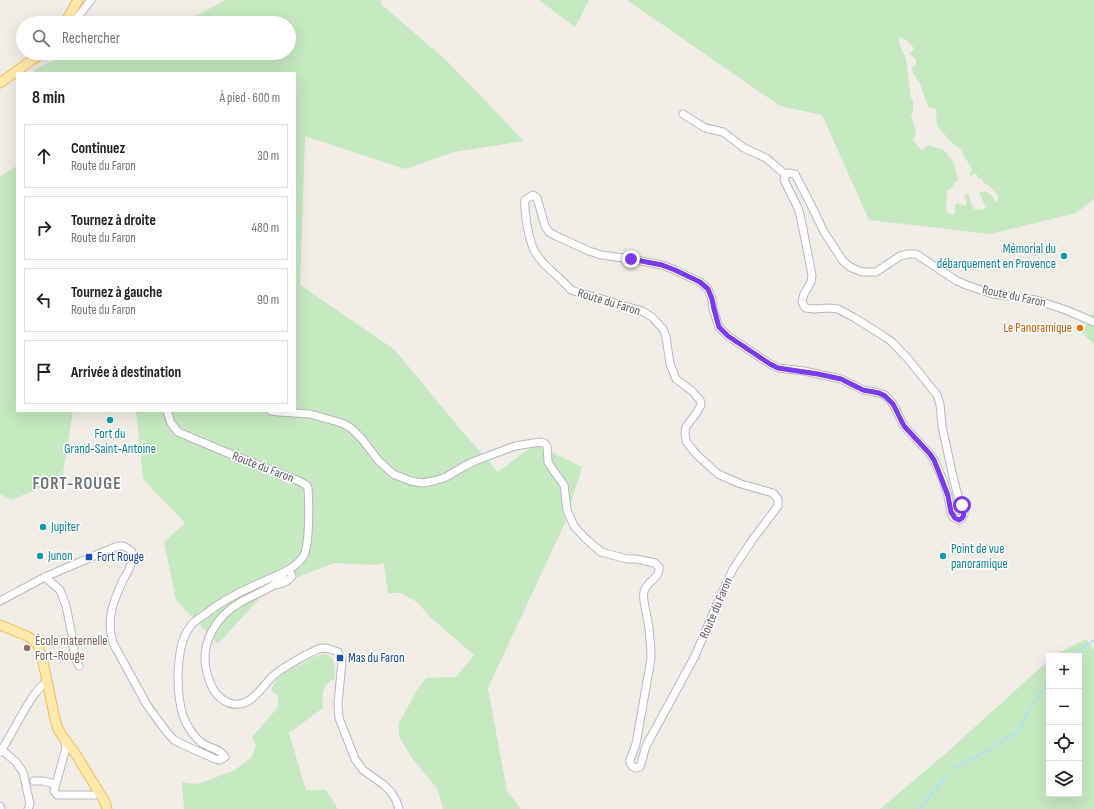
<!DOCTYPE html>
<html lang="fr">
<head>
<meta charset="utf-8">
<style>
	body { margin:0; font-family:"Sofia Sans Condensed",sans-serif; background:#f2f2f2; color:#202124 }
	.controls { position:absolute; right:12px; bottom:12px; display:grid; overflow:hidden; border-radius:0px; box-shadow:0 4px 16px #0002 }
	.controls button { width:36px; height:36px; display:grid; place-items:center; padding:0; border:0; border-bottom:1px solid #e0e0e0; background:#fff; color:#202124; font:20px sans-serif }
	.stop { position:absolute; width:12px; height:12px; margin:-9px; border:3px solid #7c3aed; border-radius:50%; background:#fff }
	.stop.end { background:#7c3aed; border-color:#fff; box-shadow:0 1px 4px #0008 }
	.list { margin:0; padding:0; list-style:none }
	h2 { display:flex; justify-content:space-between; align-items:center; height:52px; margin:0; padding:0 16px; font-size:17px }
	h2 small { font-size:13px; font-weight:400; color:#757577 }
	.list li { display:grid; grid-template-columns:26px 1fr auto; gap:12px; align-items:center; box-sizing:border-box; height:64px; margin:0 8px 8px; padding:0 8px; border:1px solid #e0e0e0; border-radius:0px }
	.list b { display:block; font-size:15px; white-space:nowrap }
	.list p { margin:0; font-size:13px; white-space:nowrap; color:#757577 }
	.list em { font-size:13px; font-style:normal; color:#757577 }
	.icon { flex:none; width:22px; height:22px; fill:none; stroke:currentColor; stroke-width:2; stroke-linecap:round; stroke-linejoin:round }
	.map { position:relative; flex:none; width:1094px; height:809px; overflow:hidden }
	.search { position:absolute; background:#fff; box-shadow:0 4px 16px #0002; left:16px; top:16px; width:280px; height:44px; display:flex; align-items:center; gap:10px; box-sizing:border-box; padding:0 14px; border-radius:22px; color:#757577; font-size:15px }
	.panel { position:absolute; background:#fff; box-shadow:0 4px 16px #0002; left:16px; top:72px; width:280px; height:340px; border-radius:0px }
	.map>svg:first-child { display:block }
	.green { fill:#c6e9c1; fill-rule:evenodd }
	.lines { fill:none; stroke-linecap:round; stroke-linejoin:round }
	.stream { stroke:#a7e2ff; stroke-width:1.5 }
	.minor-casing { stroke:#b6b9bd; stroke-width:9 }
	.major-casing { stroke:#f8ba57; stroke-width:11 }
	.minor { stroke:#fff; stroke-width:7 }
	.major { stroke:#ffe9ac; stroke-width:9 }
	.route { stroke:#7c3aed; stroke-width:5 }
	.culture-dot { fill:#0f9aa8; stroke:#fff; stroke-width:1.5 }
	.food-dot { fill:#e8710a; stroke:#fff; stroke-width:1.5 }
	.transit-dot { fill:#1a4fb4; stroke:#fff; stroke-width:1.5 }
	.education-dot { fill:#8d6e63; stroke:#fff; stroke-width:1.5 }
	.labels { text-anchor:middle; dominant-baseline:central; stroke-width:3; stroke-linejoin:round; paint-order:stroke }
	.culture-label { font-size:13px; fill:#0d838f; stroke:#fff; text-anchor:start }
	.street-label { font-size:13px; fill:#5d6267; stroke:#fff }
	.food-label { font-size:13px; fill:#c56008; stroke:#fff; text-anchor:end }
	.transit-label { font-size:13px; fill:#164399; stroke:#fff; text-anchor:start }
	.education-label { font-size:13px; fill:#785e54; stroke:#fff; text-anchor:start }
	.district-label { font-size:17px; font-weight:bold; letter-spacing:1px; fill:#6e7579; stroke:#fff }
</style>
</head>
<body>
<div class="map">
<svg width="1094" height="809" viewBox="0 0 1094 809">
	<rect width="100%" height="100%" fill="#f0ede6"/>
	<g class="green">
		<path d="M 226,0 L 381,0 L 382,5 L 447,61 L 524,141 L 454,152 L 405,169 L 305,136 L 300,285 L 395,350 L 461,430 L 498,472 L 535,444 L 582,467 L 565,523 L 488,688 L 507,791 L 521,809 L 443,809 L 437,788 L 411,757 L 399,736 L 399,723 L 417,690 L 426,678 L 456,677 L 474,655 L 429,616 L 417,602 L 400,593 L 388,593 L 384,563 L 374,565 L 334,563 L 269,588 L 218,644 L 176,600 L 164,542 L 185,523 L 143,479 L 136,411 L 295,411 L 295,73 L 34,73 L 34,70 L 69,53 L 289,53 L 289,23 L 182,23 Z"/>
		<path d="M 539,0 L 589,0 L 575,27 Z"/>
		<path d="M 627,0 L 1094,0 L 1094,199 L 1076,213 L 990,234 L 869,220 L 822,115 L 780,106 ZM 899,37 L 906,40 L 914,48 L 910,54 L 916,59 L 916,64 L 912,68 L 913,73 L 920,83 L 928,107 L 933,108 L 936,110 L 937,126 L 954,145 L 960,148 L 972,170 L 969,174 L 971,176 L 976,173 L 978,178 L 982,179 L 985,184 L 990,186 L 999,197 L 998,200 L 996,202 C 991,194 988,190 979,192 C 982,197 982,202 986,206 L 982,210 L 974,209 L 970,201 L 969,195 L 967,193 L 964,197 L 967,202 L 965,206 L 957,203 L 955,206 L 955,213 L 953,215 L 946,212 L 947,190 L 953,187 L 954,183 L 958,180 L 954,163 L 944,150 L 928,145 L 922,151 L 913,140 L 916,132 L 911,115 L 913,111 L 913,100 L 911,98 L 906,58 L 899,44 Z"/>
		<path d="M 17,166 L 17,411 L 73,411 L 62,479 L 11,500 L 0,494 L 0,176 Z"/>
		<path d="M 1094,312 L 1094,344 L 1081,332 Z"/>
		<path d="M 1086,639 L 1094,650 L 1094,809 L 880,809 L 945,754 L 1049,660 L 1049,794 L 1079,794 L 1079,656 L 1053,656 Z"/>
		<path d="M 323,654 C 336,655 335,667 335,678 C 321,686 322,694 323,708 L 289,733 L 306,790 L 326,790 L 338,809 L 184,809 L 182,782 L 196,784 L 206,781 L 235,770 L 251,758 L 256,746 L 252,737 L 278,707 L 278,696 L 271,690 L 275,682 L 282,674 L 312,658 Z"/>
	</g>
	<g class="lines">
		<g class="stream">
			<path d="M 1071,656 L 1094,640"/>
			<path d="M 952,770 L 955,767 L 968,761 L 989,750 L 1019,730 L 1031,707 L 1049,680"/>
			<path d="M 919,809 L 947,776"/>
		</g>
		<g class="minor-casing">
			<g id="minor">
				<path d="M 73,23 L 91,0"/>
				<path d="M 683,114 L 705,128 L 723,132 L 744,148 L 766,158 L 786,175"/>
				<path d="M 271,411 L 279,412 L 310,414 L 342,423 L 351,428 L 362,439 L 378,460 L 393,474 L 411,481 L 422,483 L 434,481 L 446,477 L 463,467 L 475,461 L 515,446 L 540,442 L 544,443 L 547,446 L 548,462 L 553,470 L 564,485 L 567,510 L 574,526 L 585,538 L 601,552 L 627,559 L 636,559 L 655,563 L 659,567 C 660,580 646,580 644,592 C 642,598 647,615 648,622 C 650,635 651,647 651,659 L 636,744 L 630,760 L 630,763 L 632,766 L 636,768 L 640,767 L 646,746 L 695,656 L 717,604 L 733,569 L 753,539 L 778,506 L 778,499 L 773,493 L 741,484 L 718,474 L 696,454 L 686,441 L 685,433 L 686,427 L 697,412 L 701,405 L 700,400 L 692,391 L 676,379 L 670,364 L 666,337 L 663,329 L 652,317 L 642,311 L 605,300 L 577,292 L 571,290 C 560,276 543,267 535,252 C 530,243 529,234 527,225 C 526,217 524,208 525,200 L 533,195 L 537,198 L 545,226 L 549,232 L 556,236 L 589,251 L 601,255 L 631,259 L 662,265 L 675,270 L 700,282 L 708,289 L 712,299 L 713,309 L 719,327 L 728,336 L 770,364 L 778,368 L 804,371 L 841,379 L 863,390 L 879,393 L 885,395 L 893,404 L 904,426 L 930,454 L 934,460 L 943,480 L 948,496 L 951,512 L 953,517 L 959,520 L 962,518 L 964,514 L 963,508 L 959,500 L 953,477 L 942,426 L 940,404 L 937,395 L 909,360 L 892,342 L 882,335 L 853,317 L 838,309 L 828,308 L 815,309 L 806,308 L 804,306 L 802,302 L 804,294 L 811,282 L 812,275 L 801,219 L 798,208 L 785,182 L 784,179 L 786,175 L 789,173 L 795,174 L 810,203 L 824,232 L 843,261 L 850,267 L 862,272 L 876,272 L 900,256 L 908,254 L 916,254 L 957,281 L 969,286 L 993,294 L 1036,300 L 1066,310 L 1094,322"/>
				<path d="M 282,573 L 283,577 C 272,589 255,594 241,602 C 216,616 199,644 207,673 C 211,687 215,697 229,703 C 250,710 261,687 273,676 C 280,669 314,649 323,648 C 328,648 333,650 338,652 L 342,662 L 338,703 L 339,718 L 355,759 L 363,770 L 384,785 L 391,792 L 396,800 L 399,809"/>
				<path d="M 45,577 L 60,590 L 66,606 L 72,635 L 75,658 L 79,666"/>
				<path d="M 276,585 C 283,583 288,582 292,576 L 289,570"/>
				<path d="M 0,601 L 45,577 L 115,547 C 123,545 126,546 132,552 C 133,564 129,570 123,580 C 113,602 106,619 113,643 L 147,705 L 166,731 L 174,740 L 184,745 L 215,759 L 220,760 L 225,757 C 221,749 209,748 202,743 C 193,736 187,726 183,716 C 176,693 175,646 190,627 C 193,622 199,618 204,615 C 221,601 241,591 262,582 C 276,575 293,571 303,557 C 310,547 309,502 308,488 L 306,485 L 299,481 L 223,451 L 178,432 L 171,423 L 167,411"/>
				<path d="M 66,741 L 65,743 L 66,748 L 54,791 L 57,795 L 94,795 L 99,793"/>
				<path d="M 2,750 L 16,762 L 23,772 L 30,804 L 28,809"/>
				<path d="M 0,752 C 11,738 33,686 48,682"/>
				<path d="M 34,781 L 43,781 L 55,784"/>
				<path d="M 0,806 L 1,809"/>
			</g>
		</g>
		<g class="major-casing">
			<g id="major">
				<path d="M 65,23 L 78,0"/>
				<path d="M 0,83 L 42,53"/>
				<path d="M 0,625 L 27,636 L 32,639 L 38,645 L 43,662 L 55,719 L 58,729 L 63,737 L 75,753 L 105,802 L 107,809"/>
			</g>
		</g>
		<use href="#minor" class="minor"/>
		<use href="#major" class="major"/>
	</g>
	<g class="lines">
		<path class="route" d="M 631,259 L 662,265 L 675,270 L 700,282 L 708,289 L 712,299 L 714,309 L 719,327 L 728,336 L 770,364 L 778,368 L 818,374 L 841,379 L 863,390 L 879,393 L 885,396 L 893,404 L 904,426 L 930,454 L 934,460 L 942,480 L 948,496 L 951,512 L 955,518 L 959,520 C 966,517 964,511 962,505"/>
	</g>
	<g class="culture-dot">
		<circle cx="1064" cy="256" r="4"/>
		<circle cx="110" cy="420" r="4"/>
		<circle cx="43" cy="527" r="4"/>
		<circle cx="40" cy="556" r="4"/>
		<circle cx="943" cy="556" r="4"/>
	</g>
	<circle class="food-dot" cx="1080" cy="328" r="4"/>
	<g class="transit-dot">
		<rect x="85" y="553" width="8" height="8" rx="2"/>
		<rect x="336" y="654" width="8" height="8" rx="2"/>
	</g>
	<circle class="education-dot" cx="27" cy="648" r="4"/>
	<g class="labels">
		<g class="culture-label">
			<text x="1056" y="249" text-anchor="end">Mémorial du<tspan x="1056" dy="15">débarquement en Provence</tspan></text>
			<text x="110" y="434" text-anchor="middle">Fort du<tspan x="110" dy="15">Grand-Saint-Antoine</tspan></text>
			<text x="51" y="527">Jupiter</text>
			<text x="951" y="549">Point de vue<tspan x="951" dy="15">panoramique</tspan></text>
			<text x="48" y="556">Junon</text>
		</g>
		<g class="street-label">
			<text transform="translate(1014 296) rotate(12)">Route du Faron</text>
			<text transform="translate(609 302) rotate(17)">Route du Faron</text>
			<text transform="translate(263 467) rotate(21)">Route du Faron</text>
			<text transform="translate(716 608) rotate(-67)">Route du Faron</text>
		</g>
		<g class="food-label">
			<text x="1072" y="328">Le Panoramique</text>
		</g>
		<g class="transit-label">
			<text x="97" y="557">Fort Rouge</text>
			<text x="348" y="658">Mas du Faron</text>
		</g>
		<g class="education-label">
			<text x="35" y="641">École maternelle<tspan x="35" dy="15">Fort-Rouge</tspan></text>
		</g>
		<g class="district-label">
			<text x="77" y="484">FORT-ROUGE</text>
		</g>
	</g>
</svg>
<div class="controls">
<button>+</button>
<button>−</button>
<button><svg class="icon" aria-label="locate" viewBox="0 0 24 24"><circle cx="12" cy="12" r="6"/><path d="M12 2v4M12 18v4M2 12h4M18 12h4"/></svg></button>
<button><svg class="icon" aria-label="layers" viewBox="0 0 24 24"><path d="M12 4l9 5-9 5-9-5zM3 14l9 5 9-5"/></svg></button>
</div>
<div class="stop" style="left:962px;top:505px"></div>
<div class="stop end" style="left:631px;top:259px"></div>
<div class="search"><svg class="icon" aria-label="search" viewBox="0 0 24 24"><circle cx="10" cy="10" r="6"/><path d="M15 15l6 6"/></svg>Rechercher</div>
<section class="panel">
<h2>8 min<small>À pied · 600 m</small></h2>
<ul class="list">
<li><svg class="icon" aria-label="ahead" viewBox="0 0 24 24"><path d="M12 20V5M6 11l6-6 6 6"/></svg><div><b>Continuez</b><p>Route du Faron</p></div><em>30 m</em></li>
<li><svg class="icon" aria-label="right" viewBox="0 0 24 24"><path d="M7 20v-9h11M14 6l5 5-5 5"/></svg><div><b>Tournez à droite</b><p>Route du Faron</p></div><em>480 m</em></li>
<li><svg class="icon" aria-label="left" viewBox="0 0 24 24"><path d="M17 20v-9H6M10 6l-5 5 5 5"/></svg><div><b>Tournez à gauche</b><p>Route du Faron</p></div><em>90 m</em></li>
<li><svg class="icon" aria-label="arrive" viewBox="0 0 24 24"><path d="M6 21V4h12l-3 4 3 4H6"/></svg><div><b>Arrivée à destination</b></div></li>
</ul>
</section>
</div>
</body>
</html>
